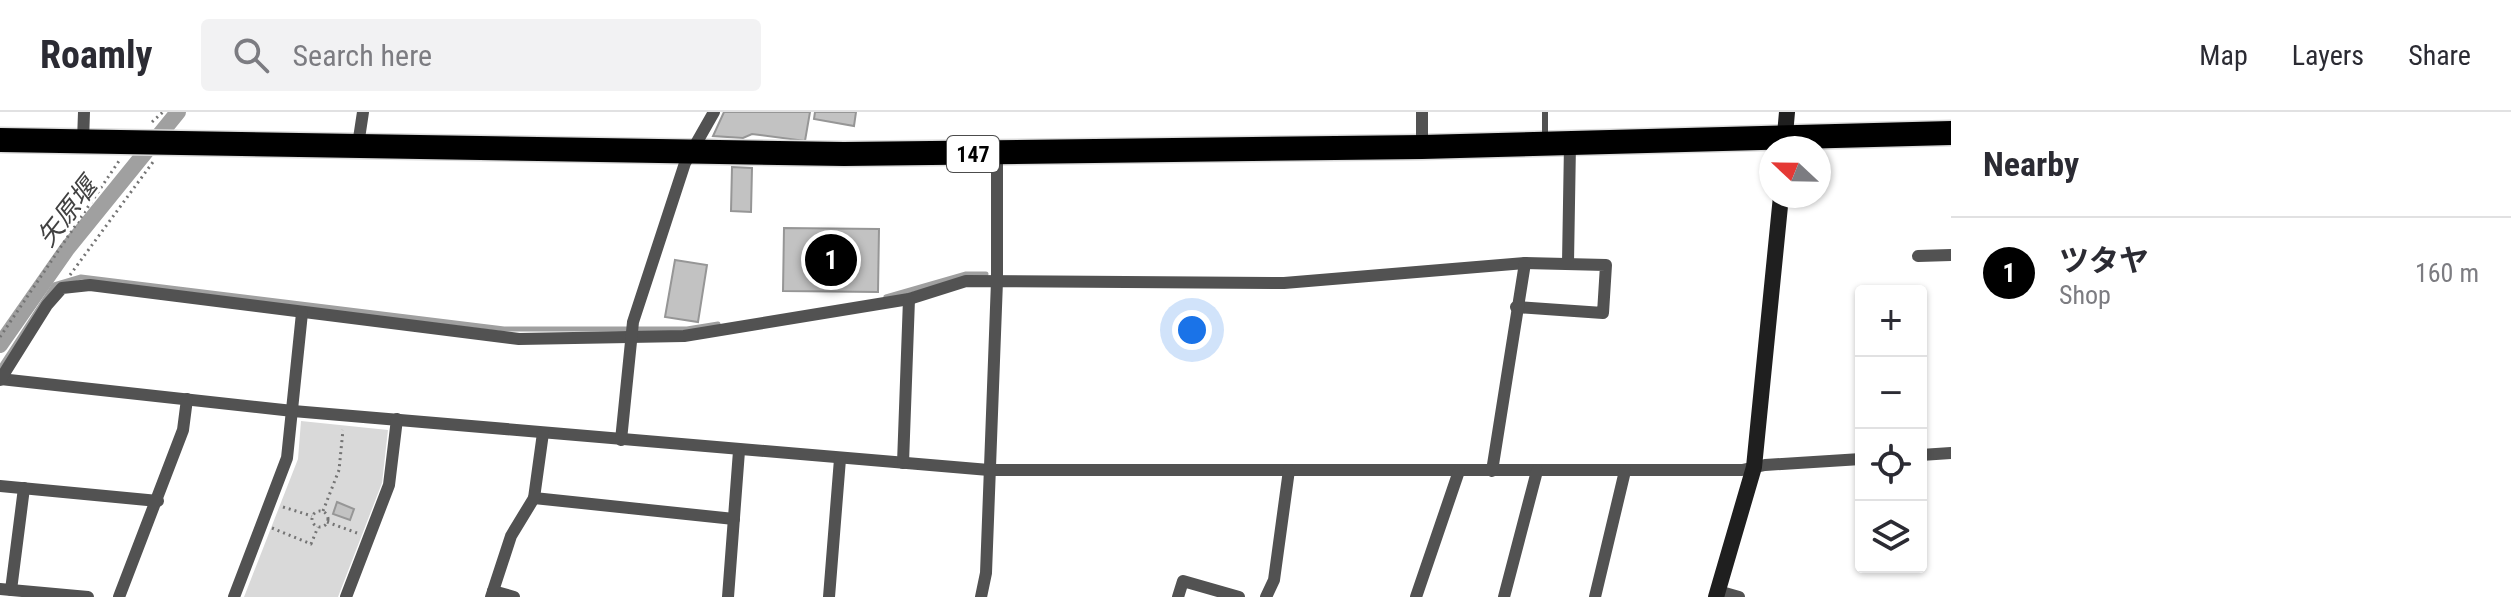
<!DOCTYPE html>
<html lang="en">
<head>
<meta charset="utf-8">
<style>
	body { margin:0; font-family:"Roboto Condensed","Noto Sans JP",sans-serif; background:#f2f2f3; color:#2b2b33 }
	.controls { position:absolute; right:24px; bottom:24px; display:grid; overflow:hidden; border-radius:8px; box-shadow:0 2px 6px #0004 }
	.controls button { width:72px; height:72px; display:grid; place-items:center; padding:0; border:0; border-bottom:2px solid #e1e1e2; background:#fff; color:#2b2b33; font:40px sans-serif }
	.compass { position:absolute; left:1759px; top:24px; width:72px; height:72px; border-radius:50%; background:#fff; box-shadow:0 2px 6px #0004; rotate:292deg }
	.you { position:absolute; left:1192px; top:218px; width:28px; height:28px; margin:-20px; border:6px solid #fff; border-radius:50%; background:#1a73e8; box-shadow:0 0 0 12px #1a73e833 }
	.badge { display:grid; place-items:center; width:52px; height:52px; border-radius:50%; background:#000; color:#fff; font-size:26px; font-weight:700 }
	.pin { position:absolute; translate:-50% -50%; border:4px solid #fff; box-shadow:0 2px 8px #0006 }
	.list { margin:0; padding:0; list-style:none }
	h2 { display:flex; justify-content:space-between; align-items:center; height:104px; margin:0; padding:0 32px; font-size:34px }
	h2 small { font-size:26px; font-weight:400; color:#7c7c81 }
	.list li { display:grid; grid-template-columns:52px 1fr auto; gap:24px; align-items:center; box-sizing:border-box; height:112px; padding:0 32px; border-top:2px solid #e1e1e2 }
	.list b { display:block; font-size:30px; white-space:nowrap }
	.list p { margin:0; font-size:26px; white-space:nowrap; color:#7c7c81 }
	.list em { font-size:26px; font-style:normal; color:#7c7c81 }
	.icon { flex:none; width:44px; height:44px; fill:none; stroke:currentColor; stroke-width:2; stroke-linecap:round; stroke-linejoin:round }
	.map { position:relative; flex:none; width:1951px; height:485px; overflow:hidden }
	header { display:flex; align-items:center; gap:48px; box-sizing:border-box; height:112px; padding:0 40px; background:#fff; border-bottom:2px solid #e1e1e2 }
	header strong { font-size:38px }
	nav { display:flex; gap:44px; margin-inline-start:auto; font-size:28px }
	.search { width:560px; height:72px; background:#f2f2f3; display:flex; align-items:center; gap:20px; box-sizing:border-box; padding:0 28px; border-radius:8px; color:#7c7c81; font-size:30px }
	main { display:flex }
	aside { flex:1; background:#fff }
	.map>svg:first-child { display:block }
	.green { fill:#d9d9d9 }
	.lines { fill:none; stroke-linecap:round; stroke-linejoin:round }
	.stream { stroke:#a0a0a0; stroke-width:5 }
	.canal { stroke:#a0a0a0; stroke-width:16 }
	.building { fill:#c2c2c2; stroke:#969696; stroke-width:2 }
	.highway-casing { stroke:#dbdbdb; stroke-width:27 }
	.path { stroke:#747474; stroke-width:3; stroke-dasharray:2 4; stroke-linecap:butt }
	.lane { stroke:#525252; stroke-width:6 }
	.street { stroke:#525252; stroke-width:12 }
	.secondary { stroke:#1f1f1f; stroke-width:16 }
	.highway { stroke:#000; stroke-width:24 }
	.labels { text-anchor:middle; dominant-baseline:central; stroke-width:7; stroke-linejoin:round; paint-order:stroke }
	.shield { fill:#fff; stroke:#4c4c4c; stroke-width:2 }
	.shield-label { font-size:22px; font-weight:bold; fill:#000 }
	.water-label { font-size:26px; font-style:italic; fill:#414141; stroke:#fff }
</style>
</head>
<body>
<header>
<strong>Roamly</strong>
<div class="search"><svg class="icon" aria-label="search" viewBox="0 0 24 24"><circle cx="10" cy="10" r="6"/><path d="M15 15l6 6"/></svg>Search here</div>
<nav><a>Map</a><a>Layers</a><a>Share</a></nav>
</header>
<main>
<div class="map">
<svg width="1951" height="485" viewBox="0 0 1951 485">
	<rect width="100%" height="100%" fill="#fff"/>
	<path class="green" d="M 301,309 L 388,318 L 382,371 L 338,485 L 244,485 L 298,347 Z"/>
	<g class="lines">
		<g class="stream">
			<path d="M 886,185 L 966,162 L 986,162"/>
			<path d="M 0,256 L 54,173 L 81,165 L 504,217 L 687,217 L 718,212"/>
		</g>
		<path class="canal" d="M 0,233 L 67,137 L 178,0"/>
	</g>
	<g class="building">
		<path d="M 724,0 L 810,0 L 805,29 L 752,22 L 743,26 L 713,24 Z"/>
		<path d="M 815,0 L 856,0 L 854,14 L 814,7 Z"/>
		<path d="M 732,55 L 752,56 L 751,100 L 731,99 Z"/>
		<path d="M 784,116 L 879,117 L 878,180 L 783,179 Z"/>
		<path d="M 675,148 L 707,153 L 698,210 L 665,205 Z"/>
		<path d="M 337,390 L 354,397 L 350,408 L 333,402 Z"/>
	</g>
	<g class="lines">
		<g class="highway-casing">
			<path id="highway" d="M 0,28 L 844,42 L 1422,35 L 1951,21"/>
		</g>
		<g class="path">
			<path d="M 152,10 L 163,0"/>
			<path d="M 70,163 L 153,50"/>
			<path d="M 0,225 L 119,49"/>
			<path d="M 283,395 L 312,404"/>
			<circle cx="320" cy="407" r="8"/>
			<path d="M 323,399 L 339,358 L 343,318"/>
			<path d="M 327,410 L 357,421"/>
			<path d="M 272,416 L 311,432 L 318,415"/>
		</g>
		<path class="lane" d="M 1545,24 L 1545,0"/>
		<g class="street">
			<path d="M 83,29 L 84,0"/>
			<path d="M 358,33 L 363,0"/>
			<path d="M 1422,35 L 1422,0"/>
			<path d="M 1918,144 L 1951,143"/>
			<path d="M 1568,151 L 1570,32"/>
			<path d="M 0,267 L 293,299 L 989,358 L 1742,358 L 1765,353 L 1861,347"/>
			<path d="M 0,268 L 47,193 L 62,176 L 90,173 L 519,227 L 684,224 L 909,187 L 966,169 L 1284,171 L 1525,151 L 1606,153 L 1603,201 L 1516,195"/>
			<path d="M 621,328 L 633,210 L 685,51 L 714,0"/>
			<path d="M 1921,343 L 1951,341"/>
			<path d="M 903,351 L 909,187"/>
			<path d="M 1492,359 L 1525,151"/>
			<path d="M 0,374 L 158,389"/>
			<path d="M 534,386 L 734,407"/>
			<path d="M 0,477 L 88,485"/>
			<path d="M 11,478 L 24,376"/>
			<path d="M 493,479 L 514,485"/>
			<path d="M 1718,479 L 1739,485"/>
			<path d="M 119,485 L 183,318 L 187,287"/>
			<path d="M 234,485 L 287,346 L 302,201"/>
			<path d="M 346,485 L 389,373 L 397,307"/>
			<path d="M 491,485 L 511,424 L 534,386 L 543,321"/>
			<path d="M 728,485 L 739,339"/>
			<path d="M 829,485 L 840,347"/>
			<path d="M 981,485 L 986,461 L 997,169 L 997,41"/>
			<path d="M 1178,485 L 1183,469 L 1239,485"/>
			<path d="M 1266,485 L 1274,468 L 1289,358"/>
			<path d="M 1416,485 L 1459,359"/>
			<path d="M 1504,485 L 1537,359"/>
			<path d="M 1595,485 L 1625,359"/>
		</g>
		<g class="secondary">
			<path d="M 1784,34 L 1787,0"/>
			<path d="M 1716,485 L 1754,355 L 1781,84"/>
		</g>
		<use href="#highway" class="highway"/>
	</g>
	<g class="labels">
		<rect class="shield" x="947" y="24" width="52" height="36" rx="6"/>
		<g class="shield-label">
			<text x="973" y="42">147</text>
		</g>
		<g class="water-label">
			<text transform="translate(67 100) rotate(-52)">矢原堰</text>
		</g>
	</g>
</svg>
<div class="controls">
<button>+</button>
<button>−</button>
<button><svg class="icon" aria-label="locate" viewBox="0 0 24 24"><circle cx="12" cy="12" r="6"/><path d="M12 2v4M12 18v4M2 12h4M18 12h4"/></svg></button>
<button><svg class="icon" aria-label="layers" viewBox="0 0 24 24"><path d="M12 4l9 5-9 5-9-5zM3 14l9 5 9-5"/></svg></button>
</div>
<svg class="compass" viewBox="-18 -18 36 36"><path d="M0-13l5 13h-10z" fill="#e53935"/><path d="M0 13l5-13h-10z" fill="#7c7c81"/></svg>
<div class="you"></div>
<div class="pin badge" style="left:831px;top:148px">1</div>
</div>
<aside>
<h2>Nearby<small></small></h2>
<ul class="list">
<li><span class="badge">1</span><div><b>ツタヤ</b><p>Shop</p></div><em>160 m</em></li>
</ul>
</aside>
</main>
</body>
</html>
